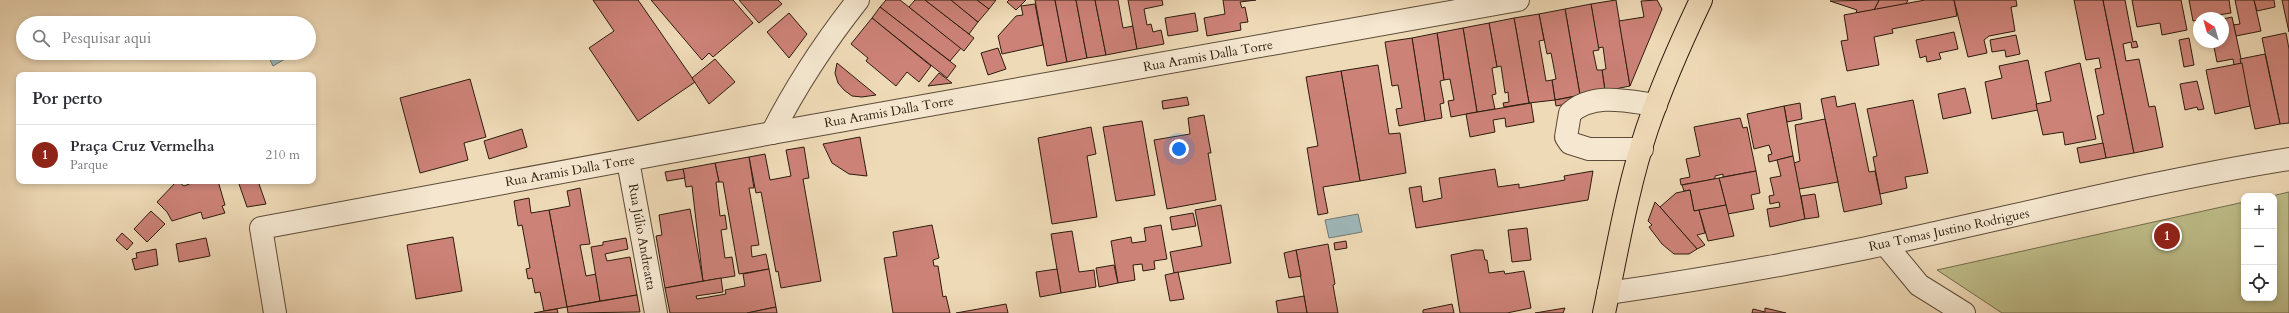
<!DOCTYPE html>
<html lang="pt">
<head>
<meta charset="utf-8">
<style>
	body { margin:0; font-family:Cardo,serif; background:#f7f7f7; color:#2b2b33 }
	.controls { position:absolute; right:12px; bottom:12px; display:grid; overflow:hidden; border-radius:8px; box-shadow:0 2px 6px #0003 }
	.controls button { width:36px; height:36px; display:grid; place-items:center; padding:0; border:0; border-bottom:1px solid #e1e1e2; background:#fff; color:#2b2b33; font:20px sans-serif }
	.compass { position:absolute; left:2193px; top:12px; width:36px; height:36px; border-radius:50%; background:#fff; box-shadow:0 2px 6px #0003; rotate:323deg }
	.you { position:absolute; left:1179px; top:149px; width:14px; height:14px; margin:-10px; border:3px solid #fff; border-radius:50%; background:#1a73e8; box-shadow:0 0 0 6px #1a73e833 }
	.badge { display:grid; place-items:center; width:26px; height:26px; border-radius:50%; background:#8f2418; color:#fff; font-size:13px; font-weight:700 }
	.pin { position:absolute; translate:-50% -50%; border:2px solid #fff; box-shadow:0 1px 4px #0006 }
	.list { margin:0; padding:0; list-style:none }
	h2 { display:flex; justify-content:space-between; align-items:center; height:52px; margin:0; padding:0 16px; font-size:17px }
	h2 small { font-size:13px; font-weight:400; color:#7c7c81 }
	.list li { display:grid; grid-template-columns:26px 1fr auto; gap:12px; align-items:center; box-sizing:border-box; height:60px; padding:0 16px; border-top:1px solid #e1e1e2 }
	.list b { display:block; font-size:15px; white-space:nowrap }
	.list p { margin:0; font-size:13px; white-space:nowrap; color:#7c7c81 }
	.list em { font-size:13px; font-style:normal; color:#7c7c81 }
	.icon { flex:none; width:22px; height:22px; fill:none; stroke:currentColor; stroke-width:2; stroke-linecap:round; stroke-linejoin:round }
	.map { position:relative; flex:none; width:2289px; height:313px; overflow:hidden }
	.search { position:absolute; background:#fff; box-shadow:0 2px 6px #0003; left:16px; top:16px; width:300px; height:44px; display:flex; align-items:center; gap:10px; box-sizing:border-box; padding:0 14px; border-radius:22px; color:#7c7c81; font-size:15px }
	.panel { position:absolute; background:#fff; box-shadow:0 2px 6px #0003; left:16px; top:72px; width:300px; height:112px; border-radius:8px }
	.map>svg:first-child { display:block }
	.green { fill:#bebe8a; stroke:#756d4c }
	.water { fill:#9fb8ba; stroke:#717a75 }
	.building { fill:#cd8278; stroke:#2c1c0e }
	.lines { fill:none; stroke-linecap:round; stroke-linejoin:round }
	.minor-casing { stroke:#5d4c38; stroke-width:24 }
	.major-casing { stroke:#2c1c0e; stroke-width:24 }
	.minor { stroke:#f5e7d0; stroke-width:22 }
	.major { stroke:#efdab7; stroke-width:22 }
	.labels { text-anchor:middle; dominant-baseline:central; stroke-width:3.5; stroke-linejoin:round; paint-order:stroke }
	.street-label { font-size:13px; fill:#2c1c0e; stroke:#f5e7d0 }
</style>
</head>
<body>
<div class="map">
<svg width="2289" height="313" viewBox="0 0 2289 313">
	<rect width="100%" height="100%" fill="#efdab7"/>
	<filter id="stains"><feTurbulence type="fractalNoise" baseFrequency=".005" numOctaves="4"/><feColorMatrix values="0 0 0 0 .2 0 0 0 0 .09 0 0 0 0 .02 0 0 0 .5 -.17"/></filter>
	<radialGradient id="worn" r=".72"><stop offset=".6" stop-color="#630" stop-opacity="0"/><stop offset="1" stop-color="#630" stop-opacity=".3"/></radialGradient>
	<path class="green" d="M 2289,192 L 2289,313 L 2002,313 L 1937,270 L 2244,202 L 2244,298 L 2274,298 L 2274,196 L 2272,196 Z"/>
	<g class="water">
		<path d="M 267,53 L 295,53 L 273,66 Z"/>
		<path d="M 1358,214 L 1362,232 L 1329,238 L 1325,220 Z"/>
	</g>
	<g class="building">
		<path d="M 593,0 L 638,0 L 695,82 L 638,121 L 589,48 L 614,31 Z"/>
		<path d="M 651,0 L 733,0 L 753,23 L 713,57 L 709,53 L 702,60 Z"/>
		<path d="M 739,0 L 778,0 L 782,4 L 759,23 Z"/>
		<path d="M 886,0 L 900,0 L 961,48 L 950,61 L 880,7 Z"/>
		<path d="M 915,0 L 925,0 L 974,38 L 964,51 L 909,7 Z"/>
		<path d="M 925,0 L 951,0 L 978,22 L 969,34 Z"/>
		<path d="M 951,0 L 977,0 L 989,9 L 978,22 Z"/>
		<path d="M 977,0 L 996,0 L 989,9 Z"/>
		<path d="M 1009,0 L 1026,0 L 1016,10 L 1007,2 Z"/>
		<path d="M 1035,0 L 1055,0 L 1067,62 L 1047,66 Z"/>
		<path d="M 1055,0 L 1076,0 L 1087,58 L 1067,62 Z"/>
		<path d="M 1076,0 L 1095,0 L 1106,55 L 1087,58 Z"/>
		<path d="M 1095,0 L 1118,0 L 1123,28 L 1133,26 L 1137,49 L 1106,55 Z"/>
		<path d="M 1128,0 L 1162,0 L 1163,5 L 1144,9 L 1147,25 L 1151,24 L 1153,32 L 1161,30 L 1164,44 L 1137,49 Z"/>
		<path d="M 1223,0 L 1256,0 L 1240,2 L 1242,8 L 1245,7 L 1248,22 L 1240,23 L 1241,30 L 1207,36 L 1204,18 L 1225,14 Z"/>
		<path d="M 1616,0 L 1630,86 L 1605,91 L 1602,70 L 1606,69 L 1603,47 L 1598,48 L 1591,4 Z"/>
		<path d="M 1657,0 L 1662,9 L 1630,86 L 1619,21 L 1644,17 L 1641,1 Z"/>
		<path d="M 1879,0 L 1908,0 L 1906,4 L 1874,10 Z"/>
		<path d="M 1879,0 L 1874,10 L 1856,13 L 1857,10 L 1830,1 Z"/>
		<path d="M 1925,0 L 1954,0 L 1957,16 L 1892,29 L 1893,33 L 1874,37 L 1879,65 L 1847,71 L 1841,41 L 1848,40 L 1844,15 Z"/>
		<path d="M 1954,0 L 2016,0 L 2017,6 L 2011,7 L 2015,31 L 1989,36 L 1984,40 L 1987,53 L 1968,57 Z"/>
		<path d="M 2074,0 L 2103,0 L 2134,153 L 2106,158 L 2097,116 L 2104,114 L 2095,69 L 2101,68 L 2099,58 L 2086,60 Z"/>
		<path d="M 2103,0 L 2125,0 L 2133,42 L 2136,41 L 2138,47 L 2132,48 L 2131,42 L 2123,44 L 2126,61 L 2139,59 L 2149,107 L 2155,106 L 2163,147 L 2134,153 Z"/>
		<path d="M 2132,0 L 2181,0 L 2187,30 L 2162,35 L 2160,23 L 2137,27 Z"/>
		<path d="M 2189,0 L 2229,0 L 2231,13 L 2199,18 L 2199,20 L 2193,21 Z"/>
		<path d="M 2235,0 L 2254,0 L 2261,31 L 2236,36 L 2233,25 L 2240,24 Z"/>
		<path d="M 2254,0 L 2274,0 L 2275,7 L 2257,11 Z"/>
		<path d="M 2282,0 L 2289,0 L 2289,32 Z"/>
		<path d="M 1035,4 L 1043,45 L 1002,54 L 998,36 L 1016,16 L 1023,15 L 1021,6 Z"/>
		<path d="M 1591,4 L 1599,50 L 1593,51 L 1597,70 L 1602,70 L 1605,91 L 1580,95 L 1565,9 Z"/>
		<path d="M 880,7 L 956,66 L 947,78 L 872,18 Z"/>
		<path d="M 1565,9 L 1580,95 L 1555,100 L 1552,80 L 1556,79 L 1551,53 L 1547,54 L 1539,14 Z"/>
		<path d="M 789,13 L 807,34 L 789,58 L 767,32 Z"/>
		<path d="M 1195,13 L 1198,31 L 1168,36 L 1165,18 Z"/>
		<path d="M 1539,14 L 1544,40 L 1539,41 L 1546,81 L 1552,80 L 1555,100 L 1529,103 L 1514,18 Z"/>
		<path d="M 2232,17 L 2242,63 L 2234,65 L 2233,59 L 2217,62 L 2213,42 L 2223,42 L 2223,19 Z"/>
		<path d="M 872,18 L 931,66 L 919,82 L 907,72 L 896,86 L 866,61 L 868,58 L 851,44 Z"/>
		<path d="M 1514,18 L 1529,103 L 1504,107 L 1503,103 L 1509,102 L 1508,92 L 1505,93 L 1501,66 L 1497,67 L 1489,23 Z"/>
		<path d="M 1489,23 L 1497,67 L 1492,68 L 1496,94 L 1492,95 L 1495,109 L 1477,112 L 1463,28 Z"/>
		<path d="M 1463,28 L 1477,112 L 1451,117 L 1448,101 L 1454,100 L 1450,79 L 1444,80 L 1437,33 Z"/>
		<path d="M 1954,32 L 1958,49 L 1939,53 L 1941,59 L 1927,62 L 1926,56 L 1920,58 L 1916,40 Z"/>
		<path d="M 1437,33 L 1444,80 L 1440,81 L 1444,103 L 1440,104 L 1442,118 L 1425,121 L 1412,38 Z"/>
		<path d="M 2286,33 L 2289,49 L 2289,123 L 2280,124 L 2262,38 Z"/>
		<path d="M 2016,35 L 2020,54 L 2006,57 L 2005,50 L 1992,52 L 1990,40 Z"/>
		<path d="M 1412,38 L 1425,121 L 1399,126 L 1396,109 L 1402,108 L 1398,85 L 1392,86 L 1385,42 Z"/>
		<path d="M 2189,38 L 2194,65 L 2184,67 L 2179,40 Z"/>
		<path d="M 998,48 L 1006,69 L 988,75 L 981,53 Z"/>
		<path d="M 2265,54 L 2280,124 L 2255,129 L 2240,59 Z"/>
		<path d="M 715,59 L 735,82 L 709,104 L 692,78 Z"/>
		<path d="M 2028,60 L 2038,110 L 1992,119 L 1985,82 L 2002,78 L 1999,66 Z"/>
		<path d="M 837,63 L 876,95 L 862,97 L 852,96 L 844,90 L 838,83 L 835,73 Z"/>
		<path d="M 2080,63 L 2096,139 L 2065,145 L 2063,132 L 2043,135 L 2036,104 L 2051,101 L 2045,72 Z"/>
		<path d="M 2242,63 L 2250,106 L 2215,114 L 2206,70 Z"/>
		<path d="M 1378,65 L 1389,134 L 1400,133 L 1406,173 L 1360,181 L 1341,71 Z"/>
		<path d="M 1341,71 L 1360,181 L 1323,187 L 1328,213 L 1318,215 L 1307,148 L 1318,146 L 1306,77 Z"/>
		<path d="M 939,73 L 952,83 L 928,86 Z"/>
		<path d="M 470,79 L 486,137 L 464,143 L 468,160 L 420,173 L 400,98 Z"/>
		<path d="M 2197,81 L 2204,109 L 2198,110 L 2197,107 L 2185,110 L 2180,84 Z"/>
		<path d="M 1965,88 L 1971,113 L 1943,119 L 1938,94 Z"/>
		<path d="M 1618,89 L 1619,95 L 1556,106 L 1555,100 Z"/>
		<path d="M 1835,96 L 1837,107 L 1855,103 L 1869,172 L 1875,171 L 1882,204 L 1844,212 L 1821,99 Z"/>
		<path d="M 1187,97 L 1189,105 L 1163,109 L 1162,101 Z"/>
		<path d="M 1913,100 L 1928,173 L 1905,177 L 1907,188 L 1880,194 L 1873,157 L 1877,156 L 1867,109 Z"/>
		<path d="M 1531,103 L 1534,122 L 1506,127 L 1505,118 L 1493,120 L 1495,132 L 1470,137 L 1466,114 Z"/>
		<path d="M 1800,103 L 1802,119 L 1787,122 L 1784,106 Z"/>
		<path d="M 1784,106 L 1793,156 L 1769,162 L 1768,155 L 1772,154 L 1769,145 L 1754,149 L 1747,114 Z"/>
		<path d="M 1204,115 L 1211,153 L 1208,153 L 1216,200 L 1167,209 L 1154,140 L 1190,134 L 1188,118 Z"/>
		<path d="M 1740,118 L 1743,128 L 1747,127 L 1756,171 L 1723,177 L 1723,174 L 1715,176 L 1715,179 L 1681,185 L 1680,179 L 1690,177 L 1686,159 L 1700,156 L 1694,127 Z"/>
		<path d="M 1825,119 L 1838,182 L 1799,189 L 1794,163 L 1800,161 L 1795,125 Z"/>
		<path d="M 1142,121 L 1155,195 L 1116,201 L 1103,127 Z"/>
		<path d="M 1091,127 L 1096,154 L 1087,156 L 1097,217 L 1052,224 L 1038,138 Z"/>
		<path d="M 522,129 L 527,147 L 489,159 L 484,141 Z"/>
		<path d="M 860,137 L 861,143 L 867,176 L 849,174 L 832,163 L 823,144 Z"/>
		<path d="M 2103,143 L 2106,158 L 2080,163 L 2077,148 Z"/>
		<path d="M 804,147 L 809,178 L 803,179 L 821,281 L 781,288 L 778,271 L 776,272 L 761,192 L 756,193 L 749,157 L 765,154 L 770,180 L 791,176 L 786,150 Z"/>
		<path d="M 1793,156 L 1805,219 L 1770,227 L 1767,209 L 1780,207 L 1779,202 L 1770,204 L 1769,196 L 1774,195 L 1770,178 L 1781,176 L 1777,160 Z"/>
		<path d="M 749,157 L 754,188 L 749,188 L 759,245 L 751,246 L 752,257 L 766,254 L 769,269 L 739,274 L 723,182 L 719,182 L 715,163 Z"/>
		<path d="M 715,163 L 719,182 L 716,182 L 720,216 L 725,215 L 727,229 L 721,230 L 725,258 L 732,257 L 735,276 L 703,281 L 692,186 L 686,187 L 683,169 Z"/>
		<path d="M 683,169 L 685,178 L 667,181 L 665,172 Z"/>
		<path d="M 1495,169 L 1498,187 L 1519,184 L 1519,188 L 1565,180 L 1564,176 L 1593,171 L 1588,200 L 1416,228 L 1409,188 L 1421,186 L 1423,202 L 1442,198 L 1439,178 Z"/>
		<path d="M 1756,171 L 1760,193 L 1751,195 L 1754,209 L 1728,214 L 1719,178 Z"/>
		<path d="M 1719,178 L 1726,205 L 1694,211 L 1690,190 L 1684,191 L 1682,185 Z"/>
		<path d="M 177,181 L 184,186 L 197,181 L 218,181 L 225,205 L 222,206 L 225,213 L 203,219 L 201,212 L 172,221 L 167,212 L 157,202 Z"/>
		<path d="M 238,181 L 258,181 L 266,204 L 247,207 Z"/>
		<path d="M 580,188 L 590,244 L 580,245 L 586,276 L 596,274 L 600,301 L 567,307 L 549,210 L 570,206 L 567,191 Z"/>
		<path d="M 1690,190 L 1694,211 L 1699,210 L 1705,233 L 1697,235 L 1705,245 L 1697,249 L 1660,207 L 1676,193 Z"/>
		<path d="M 1815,194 L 1819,217 L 1805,219 L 1801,196 Z"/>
		<path d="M 529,198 L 531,213 L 549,210 L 567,307 L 544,311 L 540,292 L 535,293 L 532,278 L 528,279 L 526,269 L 530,268 L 522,225 L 518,226 L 514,201 Z"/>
		<path d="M 1655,202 L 1660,207 L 1697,249 L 1689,254 L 1674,254 L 1662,244 L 1649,227 L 1652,225 L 1648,221 Z"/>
		<path d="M 1221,205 L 1231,263 L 1174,273 L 1170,252 L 1202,246 L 1195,210 Z"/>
		<path d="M 1726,205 L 1734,236 L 1708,241 L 1699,210 Z"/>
		<path d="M 690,209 L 703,281 L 665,288 L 656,236 L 662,235 L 659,215 Z"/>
		<path d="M 151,211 L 165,224 L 147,242 L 134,229 Z"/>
		<path d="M 1193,213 L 1196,226 L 1172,230 L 1170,217 Z"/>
		<path d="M 932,225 L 939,258 L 933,260 L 934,266 L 938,266 L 943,297 L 946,296 L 950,313 L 893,313 L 884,258 L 897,256 L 893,232 Z"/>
		<path d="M 1161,225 L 1167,259 L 1154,261 L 1155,269 L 1143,271 L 1142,264 L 1133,265 L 1135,280 L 1118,283 L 1111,241 L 1131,237 L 1132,243 L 1146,241 L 1144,228 Z"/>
		<path d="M 1527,228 L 1531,260 L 1512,262 L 1508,230 Z"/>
		<path d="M 1072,231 L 1079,272 L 1094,270 L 1096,287 L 1061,293 L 1051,234 Z"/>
		<path d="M 122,233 L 133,243 L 127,250 L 116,240 Z"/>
		<path d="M 453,237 L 462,291 L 416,299 L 407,245 Z"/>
		<path d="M 206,238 L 210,256 L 179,262 L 176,244 Z"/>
		<path d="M 626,238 L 628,249 L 605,254 L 607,261 L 630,257 L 637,295 L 600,301 L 591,247 L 603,245 L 603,242 Z"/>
		<path d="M 1346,241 L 1347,248 L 1335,250 L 1334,243 Z"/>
		<path d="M 1328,244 L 1335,284 L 1333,285 L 1338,313 L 1307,313 L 1296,250 Z"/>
		<path d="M 156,249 L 158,265 L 135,270 L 132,259 L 137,258 L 136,253 Z"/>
		<path d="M 1296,250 L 1301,276 L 1289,278 L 1284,253 Z"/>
		<path d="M 1475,250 L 1483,250 L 1485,260 L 1487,260 L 1489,273 L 1504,271 L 1505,274 L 1524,271 L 1531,308 L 1507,313 L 1460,313 L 1451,255 Z"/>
		<path d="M 1114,265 L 1118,283 L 1099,287 L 1096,268 Z"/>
		<path d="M 769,269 L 776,307 L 747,313 L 670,313 L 665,288 L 721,278 L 723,292 L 696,296 L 697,299 L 726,294 L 725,290 L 745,286 L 743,274 Z"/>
		<path d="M 1057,269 L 1061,293 L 1040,297 L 1036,272 Z"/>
		<path d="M 1178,272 L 1184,299 L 1170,301 L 1165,275 Z"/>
		<path d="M 637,295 L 640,312 L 568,313 L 567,307 Z"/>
		<path d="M 1304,296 L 1307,313 L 1278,313 L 1276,301 Z"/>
		<path d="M 1006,304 L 1008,313 L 956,313 Z"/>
		<path d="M 1452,304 L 1454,313 L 1423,313 L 1423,310 Z"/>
		<path d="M 776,307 L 777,313 L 747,313 Z"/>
		<path d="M 1565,308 L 1563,313 L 1535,313 Z"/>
		<path d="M 1765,308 L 1786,313 L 1752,313 L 1753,309 L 1765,312 Z"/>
		<path d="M 557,309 L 558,313 L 534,313 L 544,311 Z"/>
	</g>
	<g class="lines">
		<g class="minor-casing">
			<g id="minor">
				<path d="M 772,133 C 797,84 824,43 858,0"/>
				<path d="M 1642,149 L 1589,149 L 1570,143 L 1566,137 L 1570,113 C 1593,92 1627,101 1656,105"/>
				<path d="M 628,161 L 656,313"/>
				<path d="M 1885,244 L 1919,285 L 1964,313"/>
				<path d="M 1608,293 C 1693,281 1778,266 1862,249 C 2005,219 2146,182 2289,159"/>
				<path d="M 275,313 L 261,228 L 772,133 L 1518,0"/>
			</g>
		</g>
		<g class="major-casing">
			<path id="major" d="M 1604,313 C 1617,252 1627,189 1647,129 C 1662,85 1681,42 1701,0"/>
		</g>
		<use href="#minor" class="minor"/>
		<use href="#major" class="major"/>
	</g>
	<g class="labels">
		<g class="street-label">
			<text transform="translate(1208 56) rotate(-10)">Rua Aramis Dalla Torre</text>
			<text transform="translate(889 112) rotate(-10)">Rua Aramis Dalla Torre</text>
			<text transform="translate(570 171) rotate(-10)">Rua Aramis Dalla Torre</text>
			<text transform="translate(1949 230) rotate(-12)">Rua Tomas Justino Rodrigues</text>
			<text transform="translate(642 237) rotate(80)">Rua Júlio Andreatta</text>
		</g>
	</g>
	<rect width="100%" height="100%" filter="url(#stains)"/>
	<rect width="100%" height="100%" fill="url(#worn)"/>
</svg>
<div class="controls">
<button>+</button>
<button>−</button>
<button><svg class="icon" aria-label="locate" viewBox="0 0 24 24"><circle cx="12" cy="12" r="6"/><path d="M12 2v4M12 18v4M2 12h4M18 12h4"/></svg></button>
</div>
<svg class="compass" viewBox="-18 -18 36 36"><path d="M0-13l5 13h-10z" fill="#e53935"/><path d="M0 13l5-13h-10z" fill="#7c7c81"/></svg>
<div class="you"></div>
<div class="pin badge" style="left:2167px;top:236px">1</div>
<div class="search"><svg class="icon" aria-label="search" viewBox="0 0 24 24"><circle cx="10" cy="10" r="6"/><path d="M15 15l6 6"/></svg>Pesquisar aqui</div>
<section class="panel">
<h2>Por perto<small></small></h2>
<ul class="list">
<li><span class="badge">1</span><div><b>Praça Cruz Vermelha</b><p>Parque</p></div><em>210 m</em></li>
</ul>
</section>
</div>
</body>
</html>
